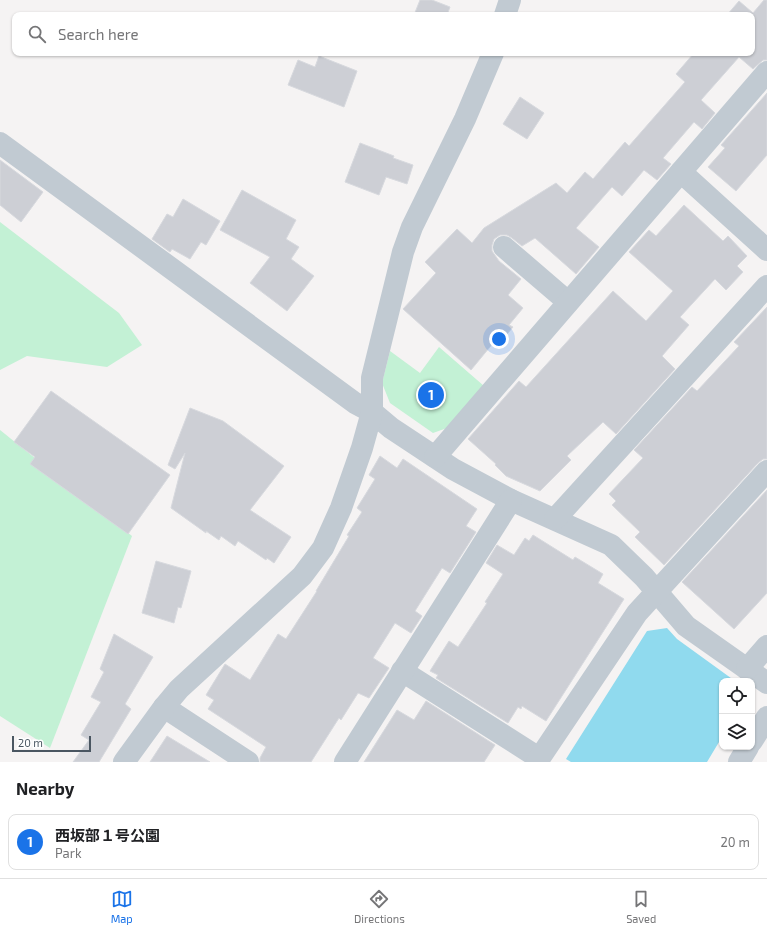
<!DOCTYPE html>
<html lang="en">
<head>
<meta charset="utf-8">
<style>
	body { margin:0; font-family:"Exo 2","Noto Sans JP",sans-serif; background:#f2f2f2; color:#202124 }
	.controls { position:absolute; right:12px; bottom:12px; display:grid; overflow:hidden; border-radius:8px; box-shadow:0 1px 3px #0004 }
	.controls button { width:36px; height:36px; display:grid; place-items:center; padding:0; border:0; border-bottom:1px solid #e0e0e0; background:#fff; color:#202124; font:20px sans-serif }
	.scale { position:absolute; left:12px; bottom:10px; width:79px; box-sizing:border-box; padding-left:4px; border:2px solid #4a5661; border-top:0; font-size:11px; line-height:14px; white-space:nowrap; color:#4a5661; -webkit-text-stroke:3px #fff; paint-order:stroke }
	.you { position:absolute; left:499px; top:339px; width:14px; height:14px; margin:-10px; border:3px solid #fff; border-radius:50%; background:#1a73e8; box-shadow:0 0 0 6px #1a73e833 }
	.badge { display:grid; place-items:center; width:26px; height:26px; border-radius:50%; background:#1a73e8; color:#fff; font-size:13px; font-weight:700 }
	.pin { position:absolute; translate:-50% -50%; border:2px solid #fff; box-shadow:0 1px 4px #0006 }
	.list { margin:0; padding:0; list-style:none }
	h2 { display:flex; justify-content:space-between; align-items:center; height:52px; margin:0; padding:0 16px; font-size:17px }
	h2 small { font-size:13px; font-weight:400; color:#757577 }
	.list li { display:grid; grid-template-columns:26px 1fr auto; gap:12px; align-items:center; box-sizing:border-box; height:56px; margin:0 8px 8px; padding:0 8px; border:1px solid #e0e0e0; border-radius:8px }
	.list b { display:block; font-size:15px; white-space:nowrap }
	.list p { margin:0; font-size:13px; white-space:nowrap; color:#757577 }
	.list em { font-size:13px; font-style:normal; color:#757577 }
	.icon { flex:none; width:22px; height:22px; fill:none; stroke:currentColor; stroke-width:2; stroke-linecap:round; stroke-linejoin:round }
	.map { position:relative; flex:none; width:767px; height:762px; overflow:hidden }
	.search { position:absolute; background:#fff; box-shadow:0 1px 3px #0004; left:12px; right:12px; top:12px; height:44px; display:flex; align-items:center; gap:10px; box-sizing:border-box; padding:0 14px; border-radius:8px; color:#757577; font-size:15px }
	.sheet { height:116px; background:#fff }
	nav { display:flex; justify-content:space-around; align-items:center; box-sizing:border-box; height:56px; border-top:1px solid #e0e0e0; background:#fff; font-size:11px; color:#757577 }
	nav a { display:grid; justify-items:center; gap:2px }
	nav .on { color:#1a73e8 }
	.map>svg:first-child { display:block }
	.green { fill:#c3f1d5 }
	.water { fill:#90daee }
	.building { fill:#cdcfd5; stroke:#d7d9de }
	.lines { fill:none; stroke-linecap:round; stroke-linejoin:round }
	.minor { stroke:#c1cad2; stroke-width:22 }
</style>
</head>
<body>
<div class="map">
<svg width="767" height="762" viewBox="0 0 767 762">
	<rect width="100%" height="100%" fill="#f5f3f3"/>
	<g class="green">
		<path d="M 0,222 L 119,313 L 142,345 L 107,367 L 27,356 L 0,370 Z"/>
		<path d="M 439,347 L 484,386 L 447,428 L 433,433 L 390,403 L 382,383 L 390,351 L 420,373 Z"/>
		<path d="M 0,430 L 132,536 L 50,748 L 0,716 Z"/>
	</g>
	<path class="water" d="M 667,628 L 677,639 L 735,681 L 722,681 L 722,737 L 707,762 L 571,762 L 566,759 L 647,631 Z"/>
	<g class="building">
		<path d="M 420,0 L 432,0 L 450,7 L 447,15 L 414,15 Z"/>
		<path d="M 764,0 L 767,0 L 767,60 L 763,60 L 753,69 L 739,57 L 701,100 L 715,113 L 702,129 L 694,122 L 663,158 L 671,164 L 657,180 L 644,170 L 622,196 L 612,187 L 576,228 L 599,247 L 576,274 L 535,238 L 522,246 L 512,238 L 507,235 L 500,235 L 494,239 L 492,245 L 492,251 L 499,261 L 521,279 L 508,295 L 523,308 L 509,325 L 513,327 L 498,345 L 494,342 L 471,370 L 403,309 L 436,273 L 425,262 L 457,229 L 472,243 L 484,228 L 556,183 L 567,193 L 585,172 L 593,179 L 625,142 L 629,146 L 685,82 L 676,74 L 694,53 L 752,53 L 752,15 L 727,15 L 739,1 L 753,13 Z"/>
		<path d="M 319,56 L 357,71 L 344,107 L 288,85 L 298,60 L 315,67 Z"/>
		<path d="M 767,93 L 767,155 L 736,191 L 708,167 L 725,148 L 721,145 Z"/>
		<path d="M 520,97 L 544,113 L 527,139 L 503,124 Z"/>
		<path d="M 360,143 L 394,156 L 393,158 L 413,165 L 407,184 L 386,177 L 379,195 L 345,182 Z"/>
		<path d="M 0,160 L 43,192 L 21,222 L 0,205 Z"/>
		<path d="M 242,190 L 296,220 L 286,239 L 299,247 L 291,259 L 314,276 L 287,311 L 250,283 L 270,257 L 220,230 Z"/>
		<path d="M 183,199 L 220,221 L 206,245 L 201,242 L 190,259 L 172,249 L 170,252 L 152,239 L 167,214 L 173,217 Z"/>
		<path d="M 684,205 L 723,241 L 728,236 L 747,256 L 737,266 L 743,272 L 726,290 L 715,279 L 680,317 L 689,325 L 662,356 L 675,369 L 616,434 L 603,422 L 567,456 L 571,460 L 540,491 L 506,476 L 495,465 L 496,464 L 468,439 L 519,381 L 526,387 L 613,291 L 646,321 L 673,291 L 629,252 L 649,230 L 656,236 Z"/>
		<path d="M 767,307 L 767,459 L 763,459 L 758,463 L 664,565 L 635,537 L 640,532 L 612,505 L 616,501 L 609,494 L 643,458 L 634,450 L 692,387 L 697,391 L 739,346 L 734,342 Z"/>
		<path d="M 51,391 L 170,475 L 128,534 L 30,464 L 35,457 L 14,442 Z"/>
		<path d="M 190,408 L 223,421 L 284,466 L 250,510 L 291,537 L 274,563 L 267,558 L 266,560 L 238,541 L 235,546 L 221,536 L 219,540 L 206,531 L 206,533 L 171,508 L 185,453 L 175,469 L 168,465 Z"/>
		<path d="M 380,456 L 397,468 L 403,459 L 477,509 L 466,526 L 476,532 L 450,573 L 442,568 L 415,611 L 422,616 L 411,633 L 395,623 L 373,658 L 389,668 L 369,698 L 358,693 L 341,720 L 339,718 L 311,762 L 260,762 L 260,758 L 266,747 L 208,709 L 214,700 L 206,695 L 225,664 L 250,680 L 278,634 L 286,639 L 317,591 L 316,591 L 349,536 L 347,535 L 362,512 L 357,508 L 375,479 L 369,475 Z"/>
		<path d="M 767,490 L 767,593 L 734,629 L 682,582 Z"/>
		<path d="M 533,535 L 573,560 L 575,557 L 603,574 L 598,583 L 624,599 L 546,721 L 522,706 L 521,709 L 518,707 L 508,723 L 436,678 L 438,675 L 430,671 L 449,641 L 458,647 L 487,603 L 485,602 L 503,574 L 486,563 L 497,545 L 514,555 L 525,538 L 529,541 Z"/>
		<path d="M 156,561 L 191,571 L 181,608 L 178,607 L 174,623 L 142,613 Z"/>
		<path d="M 114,634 L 153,657 L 125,704 L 131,709 L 99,762 L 73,762 L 89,740 L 81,735 L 101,702 L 91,697 L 104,672 L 100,669 Z"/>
		<path d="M 426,701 L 495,745 L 484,762 L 364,762 L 397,710 L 414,720 Z"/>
		<path d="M 167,736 L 210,762 L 150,762 Z"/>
	</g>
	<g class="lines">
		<g class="minor">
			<path d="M 505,15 L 510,0"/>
			<path d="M 0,143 L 355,403 L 372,412 L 391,428 L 453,469 L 511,500 L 611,545 L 644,577 L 686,626 L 767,683"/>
			<path d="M 681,172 L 767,250"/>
			<path d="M 504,247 L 568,302"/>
			<path d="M 435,457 L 767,72"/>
			<path d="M 555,519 L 767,286"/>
			<path d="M 747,669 L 767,646"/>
			<path d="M 402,671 L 539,758"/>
			<path d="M 164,707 L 248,762"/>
			<path d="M 752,741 L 767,717"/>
			<path d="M 124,762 L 164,707 L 179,689 L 302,576 L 323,548 L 341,508 L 362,448 L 372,412 L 372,378 L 403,252 L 412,227 L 465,119 L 493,53"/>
			<path d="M 345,762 L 511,500"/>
			<path d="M 537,762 L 637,613 L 767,471"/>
			<path d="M 739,762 L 748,747"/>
		</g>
	</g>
</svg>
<div class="controls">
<button><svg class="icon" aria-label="locate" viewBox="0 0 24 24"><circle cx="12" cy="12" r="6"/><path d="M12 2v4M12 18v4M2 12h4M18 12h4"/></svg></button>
<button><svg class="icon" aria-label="layers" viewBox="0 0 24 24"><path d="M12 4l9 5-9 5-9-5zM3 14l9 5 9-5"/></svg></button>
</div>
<div class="scale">20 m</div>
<div class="you"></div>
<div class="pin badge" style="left:431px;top:395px">1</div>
<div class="search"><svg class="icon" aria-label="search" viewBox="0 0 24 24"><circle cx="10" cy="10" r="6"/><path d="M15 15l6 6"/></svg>Search here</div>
</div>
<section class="sheet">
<h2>Nearby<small></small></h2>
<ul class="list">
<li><span class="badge">1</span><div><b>西坂部１号公園</b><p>Park</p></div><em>20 m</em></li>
</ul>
</section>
<nav>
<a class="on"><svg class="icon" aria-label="map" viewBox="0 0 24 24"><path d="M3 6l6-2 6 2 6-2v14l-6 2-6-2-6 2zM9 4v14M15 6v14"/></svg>Map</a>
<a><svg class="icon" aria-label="directions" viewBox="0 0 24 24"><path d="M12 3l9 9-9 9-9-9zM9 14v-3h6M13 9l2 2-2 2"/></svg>Directions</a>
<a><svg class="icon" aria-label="saved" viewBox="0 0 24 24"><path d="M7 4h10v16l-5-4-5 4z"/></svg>Saved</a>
</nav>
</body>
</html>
